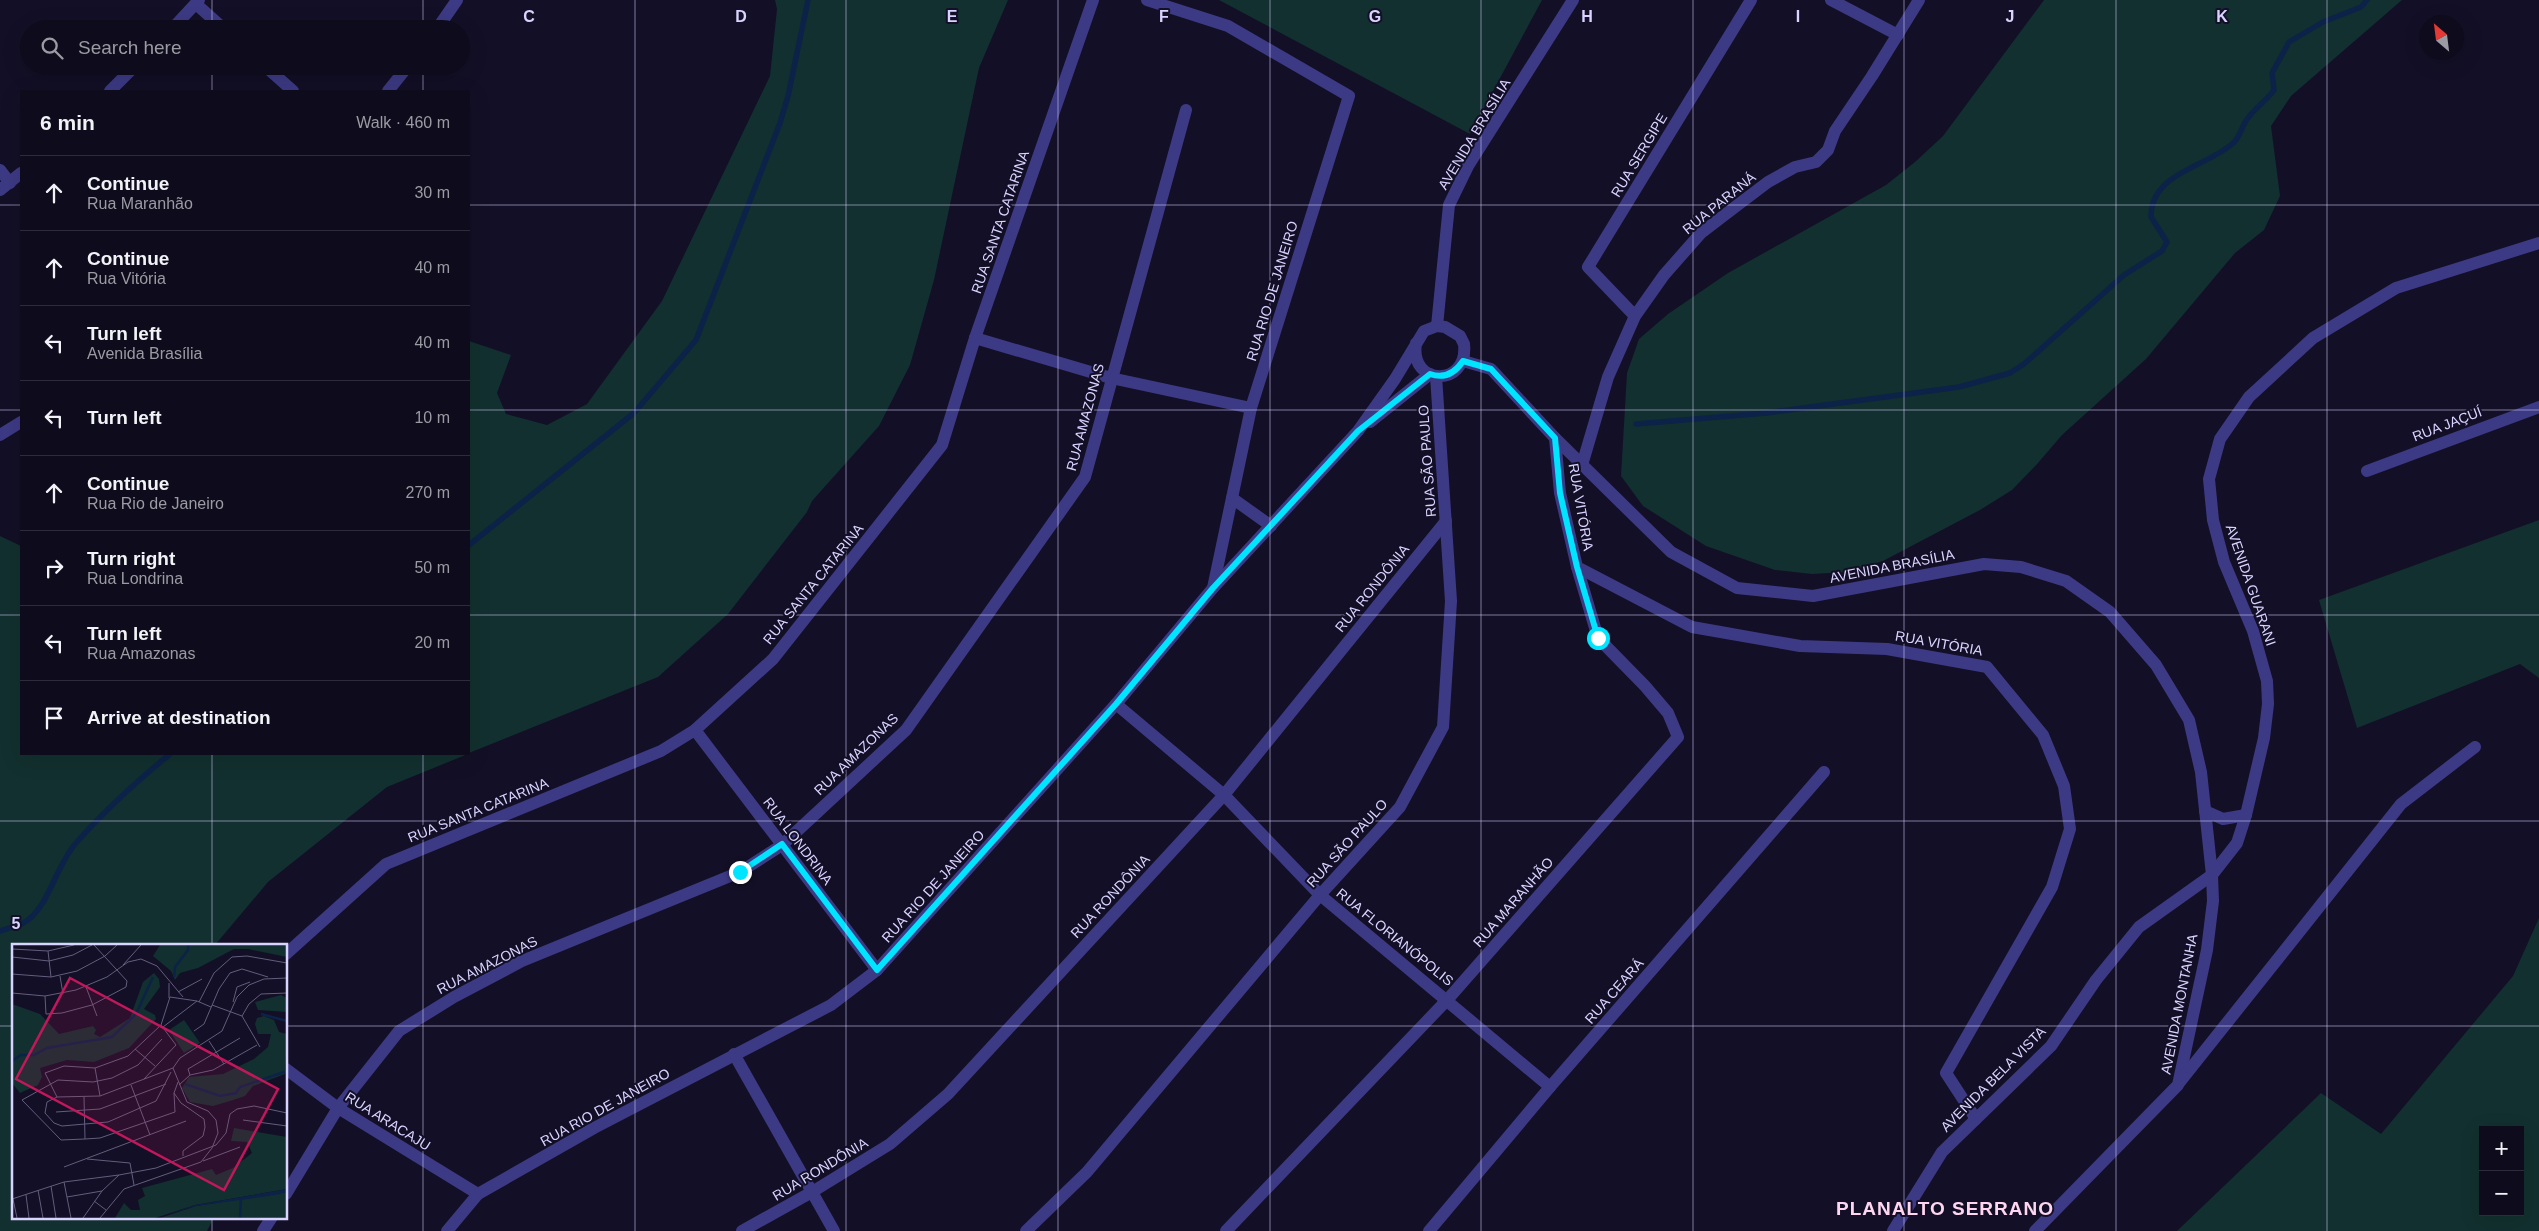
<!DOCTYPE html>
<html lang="en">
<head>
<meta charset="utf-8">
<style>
	body { margin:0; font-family:Arial,sans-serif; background:#171425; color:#f1f3f6 }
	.controls { position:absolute; right:15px; bottom:15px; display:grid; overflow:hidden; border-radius:0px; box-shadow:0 5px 20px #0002 }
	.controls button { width:45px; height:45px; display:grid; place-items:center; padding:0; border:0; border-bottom:1px solid #2e2b3b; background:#0e0b1c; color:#f1f3f6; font:25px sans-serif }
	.compass { position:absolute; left:2419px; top:15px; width:45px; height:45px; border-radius:50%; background:#0e0b1c; box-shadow:0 5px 20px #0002; rotate:332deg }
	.stop { position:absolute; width:15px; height:15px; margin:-11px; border:4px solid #00e5ff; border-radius:50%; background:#fff }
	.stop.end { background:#00e5ff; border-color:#fff; box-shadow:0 1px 5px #0008 }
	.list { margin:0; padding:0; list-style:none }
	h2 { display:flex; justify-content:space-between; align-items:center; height:65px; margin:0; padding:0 20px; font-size:21px }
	h2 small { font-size:16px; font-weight:400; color:#9b9ba3 }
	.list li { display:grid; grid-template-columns:32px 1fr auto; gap:15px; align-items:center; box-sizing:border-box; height:75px; padding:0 20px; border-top:1px solid #2e2b3b }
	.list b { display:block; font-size:19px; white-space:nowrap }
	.list p { margin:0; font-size:16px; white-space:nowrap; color:#9b9ba3 }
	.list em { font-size:16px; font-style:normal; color:#9b9ba3 }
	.icon { flex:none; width:28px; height:28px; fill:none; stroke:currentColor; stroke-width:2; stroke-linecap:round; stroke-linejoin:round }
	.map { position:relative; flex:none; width:2539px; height:1231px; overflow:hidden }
	.search { position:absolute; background:#0e0b1c; box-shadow:0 5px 20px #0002; left:20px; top:20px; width:450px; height:55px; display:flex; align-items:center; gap:12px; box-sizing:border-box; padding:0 18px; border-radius:28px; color:#9b9ba3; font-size:19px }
	.panel { position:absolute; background:#0e0b1c; box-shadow:0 5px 20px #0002; left:20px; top:90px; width:450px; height:665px; border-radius:0px }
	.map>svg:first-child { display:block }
	.green { fill:#12302f; fill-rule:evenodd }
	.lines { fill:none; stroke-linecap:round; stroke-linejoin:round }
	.stream { stroke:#0c2248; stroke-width:5.5 }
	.minor { stroke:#3d3a85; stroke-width:12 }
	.route { stroke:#00e5ff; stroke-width:6 }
	.grid { fill:none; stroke:#d9d4ff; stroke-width:1; stroke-opacity:0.55 }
	.labels { text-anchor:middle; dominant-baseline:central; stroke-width:4; stroke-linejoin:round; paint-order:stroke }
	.street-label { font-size:14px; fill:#d9d4ff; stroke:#130f26 }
	.district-label { font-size:19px; font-weight:bold; letter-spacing:1px; fill:#ffd6f0; stroke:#130f26 }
	.inset-river { fill:none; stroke:#0c2248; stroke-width:2.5 }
	.inset-road { fill:none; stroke:#625e7d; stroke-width:1 }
	.view { fill:#c2185b; fill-opacity:0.15; stroke:#c2185b; stroke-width:2.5 }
	.inset-edge { fill:none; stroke:#d9d4ff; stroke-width:2.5 }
	.grid-label { font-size:16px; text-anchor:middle; font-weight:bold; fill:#d9d4ff; stroke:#130f26; stroke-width:4; stroke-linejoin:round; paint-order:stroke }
</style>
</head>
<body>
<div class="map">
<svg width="2539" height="1231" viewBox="0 0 2539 1231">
	<rect width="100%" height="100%" fill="#130f26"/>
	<g class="green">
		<path d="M 775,0 L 1008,0 L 979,68 L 934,280 L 910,365 L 879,426 L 812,501 L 807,512 L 728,614 L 658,677 L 469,753 L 469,341 L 511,355 L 497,393 L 506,414 L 547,425 L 587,404 L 662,301 L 770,76 L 777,9 Z"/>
		<path d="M 1219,0 L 1542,0 L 1470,134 Z"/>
		<path d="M 2044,0 L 2402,0 L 2291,96 L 2271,126 L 2280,196 L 2264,230 L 2235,253 L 2146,359 L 2062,435 L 2038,463 L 2012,490 L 1980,510 L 1883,561 L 1848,572 L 1812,574 L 1775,570 L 1706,546 L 1643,506 L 1621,476 L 1627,373 L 1639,339 L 1668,314 L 1728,273 L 1886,185 L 1915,162 L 1943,136 Z"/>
		<path d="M 2539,520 L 2539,678 L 2520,664 L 2357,728 L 2319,600 Z"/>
		<path d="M 0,536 L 21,546 L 21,754 L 468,754 L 387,787 L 268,882 L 215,945 L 14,945 L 14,1217 L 214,1217 L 207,1231 L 0,1231 Z"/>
		<path d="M 2539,918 L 2539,1231 L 2177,1231 L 2321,1093 L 2381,1134 L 2513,976 ZM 2483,1130 L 2520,1130 L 2520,1212 L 2483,1212 Z"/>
	</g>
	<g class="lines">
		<g class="stream">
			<path d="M 1636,424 L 1766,413 L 1959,387 L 2010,373 L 2024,364 L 2124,275 L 2162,251 L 2167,242 L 2151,217 C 2151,173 2204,168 2232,144 C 2241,137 2241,126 2248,118 C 2255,108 2267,100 2274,90 L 2272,73 L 2289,42 L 2323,22 L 2361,7 L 2367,0"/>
			<path d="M 469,545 L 634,413 L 696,340 L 780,123 L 788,96 L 808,0"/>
			<path d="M 0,931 C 8,928 18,926 25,922 C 49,907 56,865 76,843 C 105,810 137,781 170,754"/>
		</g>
		<g class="minor">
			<path d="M 1147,0 L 1228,26 L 1349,96 L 1251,408 L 1213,588"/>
			<path d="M 1831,0 L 1898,35"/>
			<path d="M 196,4 L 224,29"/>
			<path d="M 172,29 L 199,0"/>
			<path d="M 437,29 L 457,0"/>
			<path d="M 265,66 L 293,91"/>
			<path d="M 110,91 L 135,66"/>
			<path d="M 388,91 L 408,66"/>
			<path d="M 0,170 L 10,183"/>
			<path d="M 0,190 L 21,173"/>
			<path d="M 1635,316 L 1588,267 L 1751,0"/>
			<path d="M 1437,326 L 1449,205 L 1468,166 L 1573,0"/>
			<path d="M 975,338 L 1111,378 L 1251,408"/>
			<path d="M 1463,361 L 1491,369 L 1555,438 L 1671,552 L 1737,588 L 1813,596 L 1984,564 L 2021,567 L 2066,581 L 2110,612 L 2156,665 L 2189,720 L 2201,772 L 2212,875 L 2213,901 L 2207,950 L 2178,1085 L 2035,1231"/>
			<path d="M 1370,422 L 1430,374"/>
			<path d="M 0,435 L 21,422"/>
			<path d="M 1555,438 L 1560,493 L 1577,567 L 1692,627 L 1800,646 L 1887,649 L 1987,667 L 2043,735 L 2064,786 L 2070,829 L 2052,887 L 1946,1073 L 1976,1119"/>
			<path d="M 1582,465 L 1608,377 L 1635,316 L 1664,275 L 1701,233 L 1735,207 L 1768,182 L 1795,167 L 1816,162 L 1828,150 L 1835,131 L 1872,76 L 1919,0"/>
			<path d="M 2367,471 L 2539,407"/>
			<path d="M 1232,498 L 1271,526"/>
			<path d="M 1116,704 L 1224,795 L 1320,895 L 1550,1087"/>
			<path d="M 695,730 L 877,970"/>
			<path d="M 2205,811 L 2223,819 L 2246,815"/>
			<path d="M 286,954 L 386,864 L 661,751 L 695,730 L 773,659 L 942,445 L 975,338 L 1093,0"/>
			<path d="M 734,1054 L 834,1231"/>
			<path d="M 286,1069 L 338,1108 L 478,1194"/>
			<path d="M 2179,1083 L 2401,804 L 2475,747"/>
			<path d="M 286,1194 L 338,1108 L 399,1031 L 454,997 L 522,961 L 740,872 L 782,845 L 906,730 L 1085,477 L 1186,110"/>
			<path d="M 263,1231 L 272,1217"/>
			<path d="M 447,1231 L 478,1194 L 594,1128 L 831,1005 L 877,970 L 1116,704 L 1213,588 L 1358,431 L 1395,379 L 1424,331 L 1437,326 L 1445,327 L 1460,336 L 1464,344 C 1469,387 1409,387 1416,343"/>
			<path d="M 742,1231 L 812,1192 L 890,1144 L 948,1094 L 1224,795 L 1446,521"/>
			<path d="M 1026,1231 L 1087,1172 L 1320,895 L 1400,807 L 1443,727 L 1451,601 L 1436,376"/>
			<path d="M 1226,1231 L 1448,999 L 1678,737 L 1668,713 L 1645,686 L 1598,638 L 1577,567"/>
			<path d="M 1429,1231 L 1550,1087 L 1824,772"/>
			<path d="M 1893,1231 L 1942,1152 L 2051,1046 L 2096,980 L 2139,927 L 2212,875 L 2237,843 L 2246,815 L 2264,738 L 2268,704 L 2267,681 L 2253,631 L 2224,562 L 2213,520 L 2209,479 L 2220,439 L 2249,397 L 2313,338 L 2396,288 L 2539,243"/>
		</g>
	</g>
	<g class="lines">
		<path class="route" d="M 740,872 L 782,844 L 877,970 L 1116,704 L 1213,588 L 1358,431 L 1430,374 C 1444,379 1455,373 1463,361 L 1491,369 L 1555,438 L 1560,493 L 1577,567 L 1598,638"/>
	</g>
	<path class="grid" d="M 212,0 L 212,29M 423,0 L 423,29M 635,0 L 635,1231M 846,0 L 846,1231M 1058,0 L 1058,1231M 1270,0 L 1270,1231M 1481,0 L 1481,1231M 1693,0 L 1693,1231M 1904,0 L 1904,1231M 2116,0 L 2116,1231M 2327,0 L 2327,1231M 212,66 L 212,91M 423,66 L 423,91M 0,205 L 21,205M 469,205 L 2539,205M 0,410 L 21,410M 469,410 L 2539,410M 0,615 L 21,615M 469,615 L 2539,615M 212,754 L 212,945M 423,754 L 423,1231M 0,821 L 2539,821M 0,1026 L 14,1026M 286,1026 L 2539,1026M 212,1217 L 212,1231"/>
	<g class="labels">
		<g class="street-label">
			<text transform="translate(1474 134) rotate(-59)">AVENIDA BRASÍLIA</text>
			<text transform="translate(1639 155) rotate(-59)">RUA SERGIPE</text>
			<text transform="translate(1719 203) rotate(-39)">RUA PARANÁ</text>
			<text transform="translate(1000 222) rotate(-71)">RUA SANTA CATARINA</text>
			<text transform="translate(1272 291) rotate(-73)">RUA RIO DE JANEIRO</text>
			<text transform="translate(1085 417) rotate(-75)">RUA AMAZONAS</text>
			<text transform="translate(2447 424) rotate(-21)">RUA JAÇUÍ</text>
			<text transform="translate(1427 461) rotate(-94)">RUA SÃO PAULO</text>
			<text transform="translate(1581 507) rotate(80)">RUA VITÓRIA</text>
			<text transform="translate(1892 566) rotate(-11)">AVENIDA BRASÍLIA</text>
			<text transform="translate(813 584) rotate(-51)">RUA SANTA CATARINA</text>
			<text transform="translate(2251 585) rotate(71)">AVENIDA GUARANI</text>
			<text transform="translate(1372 588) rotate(-51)">RUA RONDÔNIA</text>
			<text transform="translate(1939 643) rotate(10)">RUA VITÓRIA</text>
			<text transform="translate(856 754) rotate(-44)">RUA AMAZONAS</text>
			<text transform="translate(478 810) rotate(-22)">RUA SANTA CATARINA</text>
			<text transform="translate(798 841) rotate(53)">RUA LONDRINA</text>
			<text transform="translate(1347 843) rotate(-48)">RUA SÃO PAULO</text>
			<text transform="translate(933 886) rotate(-48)">RUA RIO DE JANEIRO</text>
			<text transform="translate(1110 896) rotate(-47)">RUA RONDÔNIA</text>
			<text transform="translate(1513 902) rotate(-49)">RUA MARANHÃO</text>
			<text transform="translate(1395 937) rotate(39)">RUA FLORIANÓPOLIS</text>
			<text transform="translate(487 965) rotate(-27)">RUA AMAZONAS</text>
			<text transform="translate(1614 991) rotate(-49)">RUA CEARÁ</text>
			<text transform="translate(2179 1004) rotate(-79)">AVENIDA MONTANHA</text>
			<text transform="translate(1993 1079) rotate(-45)">AVENIDA BELA VISTA</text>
			<text transform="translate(605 1107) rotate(-29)">RUA RIO DE JANEIRO</text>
			<text transform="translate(388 1121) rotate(32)">RUA ARACAJU</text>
			<text transform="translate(820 1169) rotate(-31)">RUA RONDÔNIA</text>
		</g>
		<g class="district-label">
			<text x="1945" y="1208">PLANALTO SERRANO</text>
		</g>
	</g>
	<g transform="translate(12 944)">
		<rect width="275" height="275" fill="#130f26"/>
		<path d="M 148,1 L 275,1 L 275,13 L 236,5 L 222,5 L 186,24 L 168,29 L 163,36 L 159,27 L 141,12 ZM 142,29 L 147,35 L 148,43 L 132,65 L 143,71 L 144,75 L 117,104 L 82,118 L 55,116 L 28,124 L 30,133 L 26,141 L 8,149 L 0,139 L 0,60 L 28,70 L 47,90 L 81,82 L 84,86 L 82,90 L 88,93 L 118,74 L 131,38 ZM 269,51 L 275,54 L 275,68 L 246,66 L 243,58 ZM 252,72 L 262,76 L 267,88 L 275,90 L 273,130 L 241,142 L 233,152 L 218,157 L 201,162 L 178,158 L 170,144 L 177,133 L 211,130 L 242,115 L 256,103 L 259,90 L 246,90 L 243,80 L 245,74 ZM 172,76 L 188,99 L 172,109 L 157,86 ZM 222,184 L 275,193 L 275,245 L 183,261 L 143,274 L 103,274 L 112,259 L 119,266 L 128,266 L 126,256 L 133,252 L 130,244 L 200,225 L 204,231 L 221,224 L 240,209 L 235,198 L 219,197 ZM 275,248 L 275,274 L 148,274 L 184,262 Z" fill="#12302f"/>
		<path d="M 275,245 L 275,248 L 263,251 L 184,262 L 143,274 L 183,261 Z" fill="#0c2248"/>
		<path class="inset-river" d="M 162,33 L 163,23 L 176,6 L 176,1M 249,70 L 275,77M 0,117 L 9,111 L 22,111 L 35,104 L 100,93 L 124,70 L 141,33M 173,140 L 208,152 L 224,149 L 228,143 L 275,127M 228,274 L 229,255"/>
		<path class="inset-road" d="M 0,5 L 36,7 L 62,1M 36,7 L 39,33M 0,13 L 37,17 L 61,11 L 80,1M 111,21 L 129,1M 0,30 L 39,33 L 65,27 L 93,12 L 105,1M 48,32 L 51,50M 157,39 L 157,54M 74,43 L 85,72M 166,48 L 190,35M 0,49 L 33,52 L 64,46 L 95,33 L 116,18 L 129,15 L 145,22 L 171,53M 33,52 L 34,70 L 50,69 L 80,61 L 114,43 L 115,37 L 82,1M 187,58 L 202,29 L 220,13 L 235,12 L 275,19M 221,58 L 225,43 L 238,38M 200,61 L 230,72M 151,83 L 185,57M 182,87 L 192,80 L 207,45 L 218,29 L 230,25 L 256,33M 150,95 L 126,121 L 100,134 L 81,138 L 46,136 L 10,156 L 49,196 L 73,195 L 88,194 L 163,168 L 162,149M 197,97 L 212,120M 248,103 L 230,72 L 237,60 L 249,50 L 275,49M 123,105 L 143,122M 83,124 L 88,152M 161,124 L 168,114 L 210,87 L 225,53 L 237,41 L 252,35 L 275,34M 159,128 L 144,157 L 96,178 L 50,182 L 42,179 L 33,169 L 35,158 L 45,153 L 88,152 L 161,124M 178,131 L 176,125 L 228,94M 132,135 L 164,101 L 149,81M 166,138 L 162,149 L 169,159 L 192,175 L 193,183 L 191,192 L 171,207 L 171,212M 119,141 L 138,191M 167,141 L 178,131 L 201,126 L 245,101M 45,153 L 33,129 L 52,122 L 83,124 L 116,112 L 149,81 L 158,53 L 185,57 L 199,63M 72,153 L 73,195M 44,168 L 88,165 L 154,140M 231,176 L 275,182M 75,215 L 118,219 L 122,241M 191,217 L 228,203M 52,223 L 174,177M 52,238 L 59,274M 39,242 L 44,274M 26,246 L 31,274M 14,251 L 17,274M 55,253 L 90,247M 0,255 L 52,238 L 107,231M 1,255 L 5,274M 82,257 L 94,266M 71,274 L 90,247 L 107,231 L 144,224 L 204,201 L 214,189 L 218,170 L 225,165 L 242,162 L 275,169M 88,274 L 112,245 L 189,218 L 200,204 L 206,189 L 204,176 L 196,167 L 175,158 L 161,124"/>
		<path class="view" d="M 58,34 L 266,145 L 212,246 L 4,135 Z"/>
		<rect width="275" height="275" class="inset-edge"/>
	</g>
	<g class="grid-label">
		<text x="529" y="22">C</text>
		<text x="741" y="22">D</text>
		<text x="952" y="22">E</text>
		<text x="1164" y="22">F</text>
		<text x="1375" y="22">G</text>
		<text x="1587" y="22">H</text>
		<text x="1798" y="22">I</text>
		<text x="2010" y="22">J</text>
		<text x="2222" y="22">K</text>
		<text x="16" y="929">5</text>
	</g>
</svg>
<div class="controls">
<button>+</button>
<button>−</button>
</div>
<svg class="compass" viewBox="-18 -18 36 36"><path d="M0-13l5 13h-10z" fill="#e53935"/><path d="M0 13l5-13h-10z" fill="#9b9ba3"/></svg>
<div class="stop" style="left:1598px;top:638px"></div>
<div class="stop end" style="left:740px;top:872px"></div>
<div class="search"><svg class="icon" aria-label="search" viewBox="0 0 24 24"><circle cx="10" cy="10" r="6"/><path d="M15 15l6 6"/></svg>Search here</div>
<section class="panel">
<h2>6 min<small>Walk · 460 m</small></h2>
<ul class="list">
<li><svg class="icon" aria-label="ahead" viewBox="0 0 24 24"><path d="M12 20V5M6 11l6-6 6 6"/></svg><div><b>Continue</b><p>Rua Maranhão</p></div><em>30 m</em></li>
<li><svg class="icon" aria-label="ahead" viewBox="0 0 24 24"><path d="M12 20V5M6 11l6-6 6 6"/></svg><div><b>Continue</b><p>Rua Vitória</p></div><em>40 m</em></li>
<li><svg class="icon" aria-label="left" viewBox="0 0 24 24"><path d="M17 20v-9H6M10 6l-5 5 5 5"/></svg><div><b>Turn left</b><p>Avenida Brasília</p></div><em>40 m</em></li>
<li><svg class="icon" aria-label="left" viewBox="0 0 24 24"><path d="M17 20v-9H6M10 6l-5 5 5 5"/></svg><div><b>Turn left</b></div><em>10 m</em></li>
<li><svg class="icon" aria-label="ahead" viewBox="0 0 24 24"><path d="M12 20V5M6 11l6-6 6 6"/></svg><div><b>Continue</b><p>Rua Rio de Janeiro</p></div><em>270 m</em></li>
<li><svg class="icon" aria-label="right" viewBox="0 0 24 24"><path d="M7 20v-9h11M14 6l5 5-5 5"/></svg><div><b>Turn right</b><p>Rua Londrina</p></div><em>50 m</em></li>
<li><svg class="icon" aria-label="left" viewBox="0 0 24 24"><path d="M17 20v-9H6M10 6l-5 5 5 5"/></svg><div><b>Turn left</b><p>Rua Amazonas</p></div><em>20 m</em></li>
<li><svg class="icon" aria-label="arrive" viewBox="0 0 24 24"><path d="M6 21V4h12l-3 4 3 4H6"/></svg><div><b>Arrive at destination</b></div></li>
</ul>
</section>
</div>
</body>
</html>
